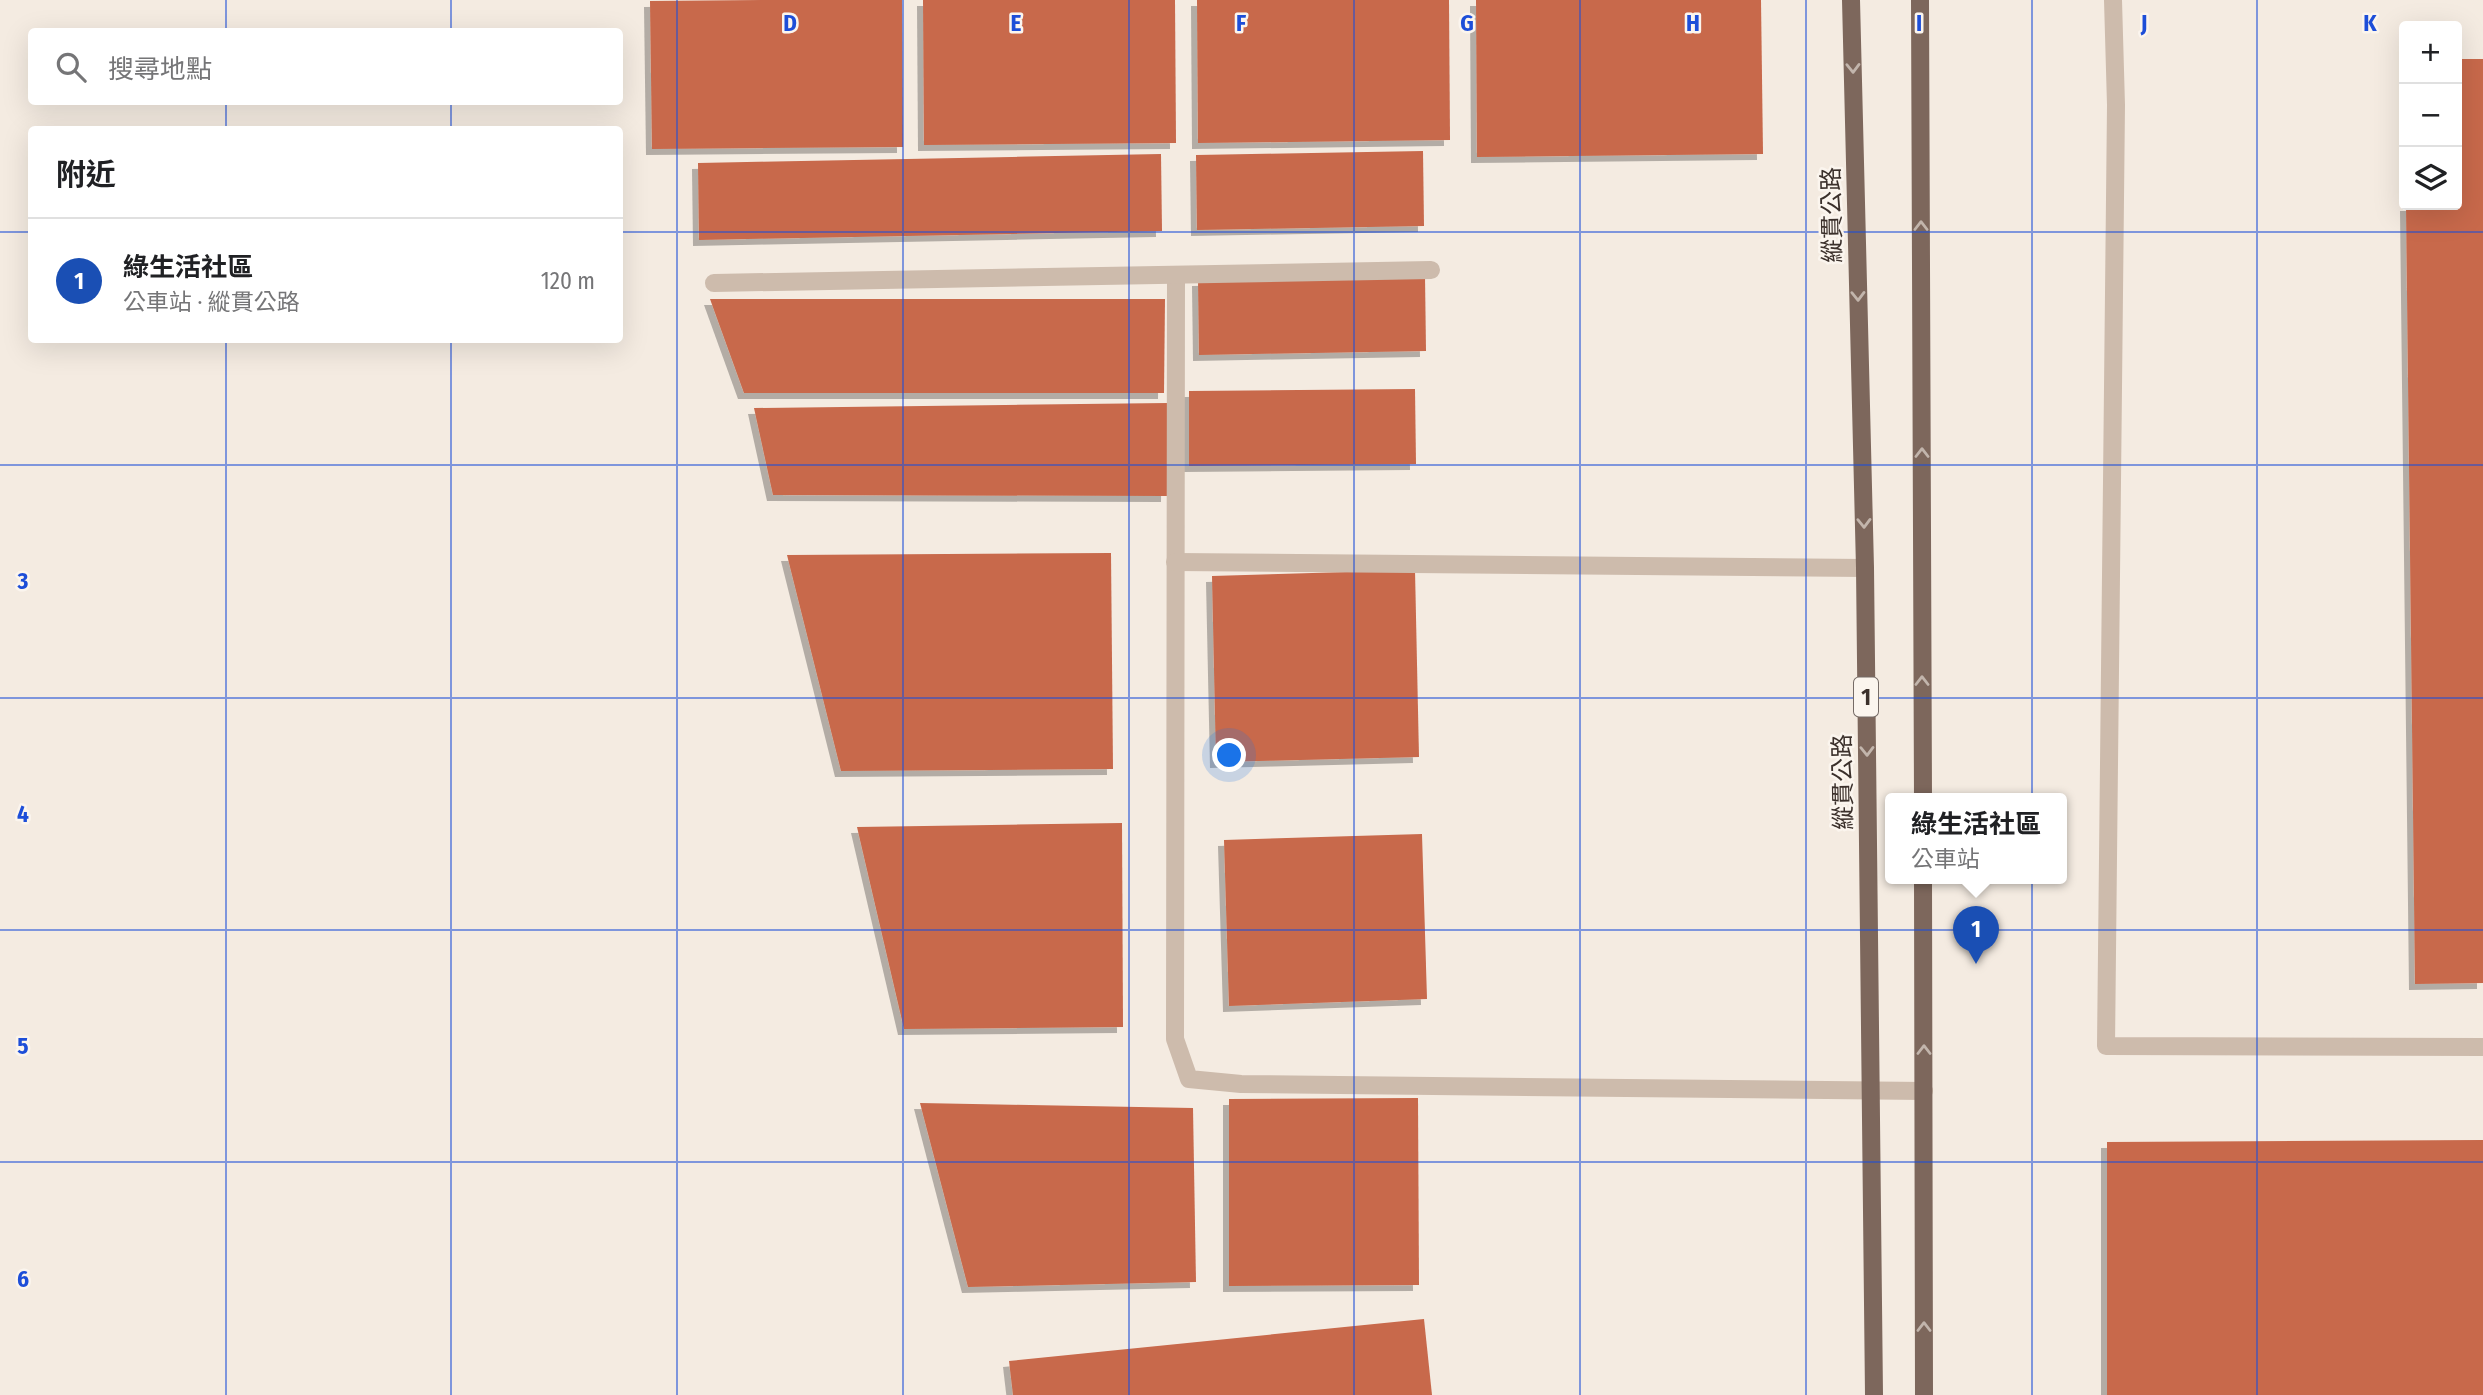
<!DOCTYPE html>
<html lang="zh-TW">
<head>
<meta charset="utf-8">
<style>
	body { margin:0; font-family:"Fira Sans Condensed","Noto Sans TC",sans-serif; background:#f6f6f6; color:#202124 }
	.controls { position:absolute; right:21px; top:21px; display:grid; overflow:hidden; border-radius:7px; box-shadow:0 7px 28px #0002 }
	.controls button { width:63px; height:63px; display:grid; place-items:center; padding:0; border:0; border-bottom:2px solid #e0e0e0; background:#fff; color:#202124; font:35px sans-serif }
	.you { position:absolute; left:1230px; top:756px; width:24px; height:24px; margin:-18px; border:5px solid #fff; border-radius:50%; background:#1a73e8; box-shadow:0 0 0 10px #1a73e833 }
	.badge { display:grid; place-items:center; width:46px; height:46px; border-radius:50%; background:#1f5a5e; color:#fff; font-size:23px; font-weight:700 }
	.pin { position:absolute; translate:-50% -58px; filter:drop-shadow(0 2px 4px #0008) }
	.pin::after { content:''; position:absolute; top:37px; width:24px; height:21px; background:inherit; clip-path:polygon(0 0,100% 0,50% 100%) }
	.popup { position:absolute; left:1885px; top:793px; width:182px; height:91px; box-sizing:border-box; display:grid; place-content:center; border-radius:7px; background:#fff; filter:drop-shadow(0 2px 5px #0005); font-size:23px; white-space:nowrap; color:#757577 }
	.popup b { font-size:26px; color:#202124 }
	.popup::after { content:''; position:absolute; left:50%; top:100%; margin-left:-14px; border:14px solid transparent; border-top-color:#fff }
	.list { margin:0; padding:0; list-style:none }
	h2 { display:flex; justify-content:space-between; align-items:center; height:91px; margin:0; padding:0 28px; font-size:30px }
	h2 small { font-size:23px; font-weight:400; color:#757577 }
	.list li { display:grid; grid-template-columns:46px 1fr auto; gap:21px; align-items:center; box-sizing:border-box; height:126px; padding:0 28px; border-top:2px solid #e0e0e0 }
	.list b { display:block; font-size:26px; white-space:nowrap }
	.list p { margin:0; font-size:23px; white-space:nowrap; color:#757577 }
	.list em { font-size:23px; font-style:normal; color:#757577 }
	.icon { flex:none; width:38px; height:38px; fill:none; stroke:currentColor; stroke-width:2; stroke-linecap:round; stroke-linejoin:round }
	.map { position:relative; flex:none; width:2483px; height:1395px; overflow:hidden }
	.search { position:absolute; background:#fff; box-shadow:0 7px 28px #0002; left:28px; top:28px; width:595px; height:77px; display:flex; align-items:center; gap:18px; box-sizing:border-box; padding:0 24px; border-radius:7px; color:#757577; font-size:26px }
	.panel { position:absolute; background:#fff; box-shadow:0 7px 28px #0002; left:28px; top:126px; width:595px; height:217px; border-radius:7px }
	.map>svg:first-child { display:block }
	.building { fill:#c8694b; filter:url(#shadow) }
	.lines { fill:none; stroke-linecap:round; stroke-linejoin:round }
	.lane { stroke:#cdbbac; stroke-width:18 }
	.primary { stroke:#7d675c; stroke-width:18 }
	.oneway { stroke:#c2b5ac }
	.grid { fill:none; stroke:#1d4ed8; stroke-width:2; stroke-opacity:0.55 }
	.labels { text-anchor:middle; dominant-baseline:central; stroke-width:5; stroke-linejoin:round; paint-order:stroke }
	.shield { fill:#fbf5ee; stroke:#756b66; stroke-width:2 }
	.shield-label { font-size:23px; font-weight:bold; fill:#3b302b }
	.street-label { font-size:24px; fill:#3b302b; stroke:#fbf5ee }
	.grid-label { font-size:23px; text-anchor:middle; font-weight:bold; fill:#1d4ed8; stroke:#fbf5ee; stroke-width:5; stroke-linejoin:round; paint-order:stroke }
</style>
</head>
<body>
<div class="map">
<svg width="2483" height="1395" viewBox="0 0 2483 1395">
	<defs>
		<filter id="shadow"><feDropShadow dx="-6" dy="6" stdDeviation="0" flood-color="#0004"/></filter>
	</defs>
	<rect width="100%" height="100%" fill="#f4ebe1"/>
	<g class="building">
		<path d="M 761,0 L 902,0 L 903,147 L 652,149 L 650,1 Z"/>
		<path d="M 923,0 L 1175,0 L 1176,143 L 924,145 Z"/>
		<path d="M 1197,0 L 1449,0 L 1450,140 L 1198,143 Z"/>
		<path d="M 1476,0 L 1761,0 L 1763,154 L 1477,157 Z"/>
		<path d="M 2457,59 L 2483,59 L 2483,983 L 2415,984 L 2406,205 L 2457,205 Z"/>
		<path d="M 1423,151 L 1424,226 L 1197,230 L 1196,155 Z"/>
		<path d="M 1161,154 L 1162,231 L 699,240 L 698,163 Z"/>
		<path d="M 1425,276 L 1426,351 L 1199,355 L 1198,280 Z"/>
		<path d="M 710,299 L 1165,299 L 1164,393 L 744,393 Z"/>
		<path d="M 1415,389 L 1416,464 L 1189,466 L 1189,391 Z"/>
		<path d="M 1168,403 L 1167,496 L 773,495 L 754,408 Z"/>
		<path d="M 1111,553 L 1113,769 L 841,771 L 787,555 Z"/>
		<path d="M 1415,570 L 1419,757 L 1216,762 L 1212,576 Z"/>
		<path d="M 1122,823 L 1123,1027 L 904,1029 L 857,827 Z"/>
		<path d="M 1422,834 L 1427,999 L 1229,1006 L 1224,840 Z"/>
		<path d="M 1418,1098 L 1419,1285 L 1229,1286 L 1229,1099 Z"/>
		<path d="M 920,1103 L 1193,1108 L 1196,1282 L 968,1287 Z"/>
		<path d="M 2483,1140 L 2483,1395 L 2107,1395 L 2107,1142 Z"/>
		<path d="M 1424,1319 L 1432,1395 L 1013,1395 L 1009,1361 Z"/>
	</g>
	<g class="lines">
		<g class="lane">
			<path d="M 2113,0 L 2116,105 L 2106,1046 L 2483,1047"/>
			<path d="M 1176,275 L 1175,1039 L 1189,1079 L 1241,1084 L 1924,1091"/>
			<path d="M 714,283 L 1431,270"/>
			<path d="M 1175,562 L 1865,568"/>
		</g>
		<g class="primary">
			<path d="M 1851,0 L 1865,568 L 1874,1395"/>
			<path d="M 1920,0 L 1923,798"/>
			<path d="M 1923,878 L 1924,1395"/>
		</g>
	</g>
	<defs><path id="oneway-chevron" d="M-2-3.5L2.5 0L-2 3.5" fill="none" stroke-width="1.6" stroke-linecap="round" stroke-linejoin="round" transform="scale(1.75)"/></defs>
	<g class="oneway">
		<use href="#oneway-chevron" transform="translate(1853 68) rotate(89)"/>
		<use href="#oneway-chevron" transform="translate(1921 226) rotate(-90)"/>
		<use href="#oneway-chevron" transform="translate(1858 296) rotate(89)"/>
		<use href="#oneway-chevron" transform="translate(1922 453) rotate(-90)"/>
		<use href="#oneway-chevron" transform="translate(1864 523) rotate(89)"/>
		<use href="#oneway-chevron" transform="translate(1922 681) rotate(-90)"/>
		<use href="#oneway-chevron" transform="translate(1867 751) rotate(89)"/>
		<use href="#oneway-chevron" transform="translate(1924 1050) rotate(-90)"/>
		<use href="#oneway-chevron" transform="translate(1924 1327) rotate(-90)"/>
	</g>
	<path class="grid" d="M 226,0 L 226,32M 451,0 L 451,32M 677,0 L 677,1395M 903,0 L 903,1395M 1129,0 L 1129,1395M 1354,0 L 1354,1395M 1580,0 L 1580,1395M 1806,0 L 1806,1395M 2032,0 L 2032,1395M 2257,0 L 2257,1395M 226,102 L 226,130M 451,102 L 451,130M 0,232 L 32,232M 620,232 L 2483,232M 226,340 L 226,1395M 451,340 L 451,1395M 0,465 L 2483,465M 0,698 L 2483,698M 0,930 L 2483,930M 0,1162 L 2483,1162"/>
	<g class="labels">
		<rect class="shield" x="1854" y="677.5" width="24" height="39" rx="5"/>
		<g class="shield-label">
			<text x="1866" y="697">1</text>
		</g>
		<g class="street-label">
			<text transform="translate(1832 215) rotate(-91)">縱貫公路</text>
			<text transform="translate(1843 782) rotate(-91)">縱貫公路</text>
		</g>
	</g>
	<g class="grid-label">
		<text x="790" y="31">D</text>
		<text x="1016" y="31">E</text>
		<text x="1241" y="31">F</text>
		<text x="1467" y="31">G</text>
		<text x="1693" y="31">H</text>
		<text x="1919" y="31">I</text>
		<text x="2144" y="31">J</text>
		<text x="2370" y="31">K</text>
		<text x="23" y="589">3</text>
		<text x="23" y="822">4</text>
		<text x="23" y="1054">5</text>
		<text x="23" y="1287">6</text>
	</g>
</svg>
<div class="controls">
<button>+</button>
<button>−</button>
<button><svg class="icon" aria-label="layers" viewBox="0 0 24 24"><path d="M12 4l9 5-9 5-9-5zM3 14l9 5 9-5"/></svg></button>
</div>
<div class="you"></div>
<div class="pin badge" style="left:1976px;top:964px;background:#1a4fb4">1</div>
<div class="popup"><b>綠生活社區</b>公車站</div>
<div class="search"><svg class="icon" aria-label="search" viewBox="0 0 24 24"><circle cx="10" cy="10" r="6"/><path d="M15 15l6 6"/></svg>搜尋地點</div>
<section class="panel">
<h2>附近<small></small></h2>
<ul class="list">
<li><span class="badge" style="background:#1a4fb4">1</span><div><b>綠生活社區</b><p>公車站 · 縱貫公路</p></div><em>120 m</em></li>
</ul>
</section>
</div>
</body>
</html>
